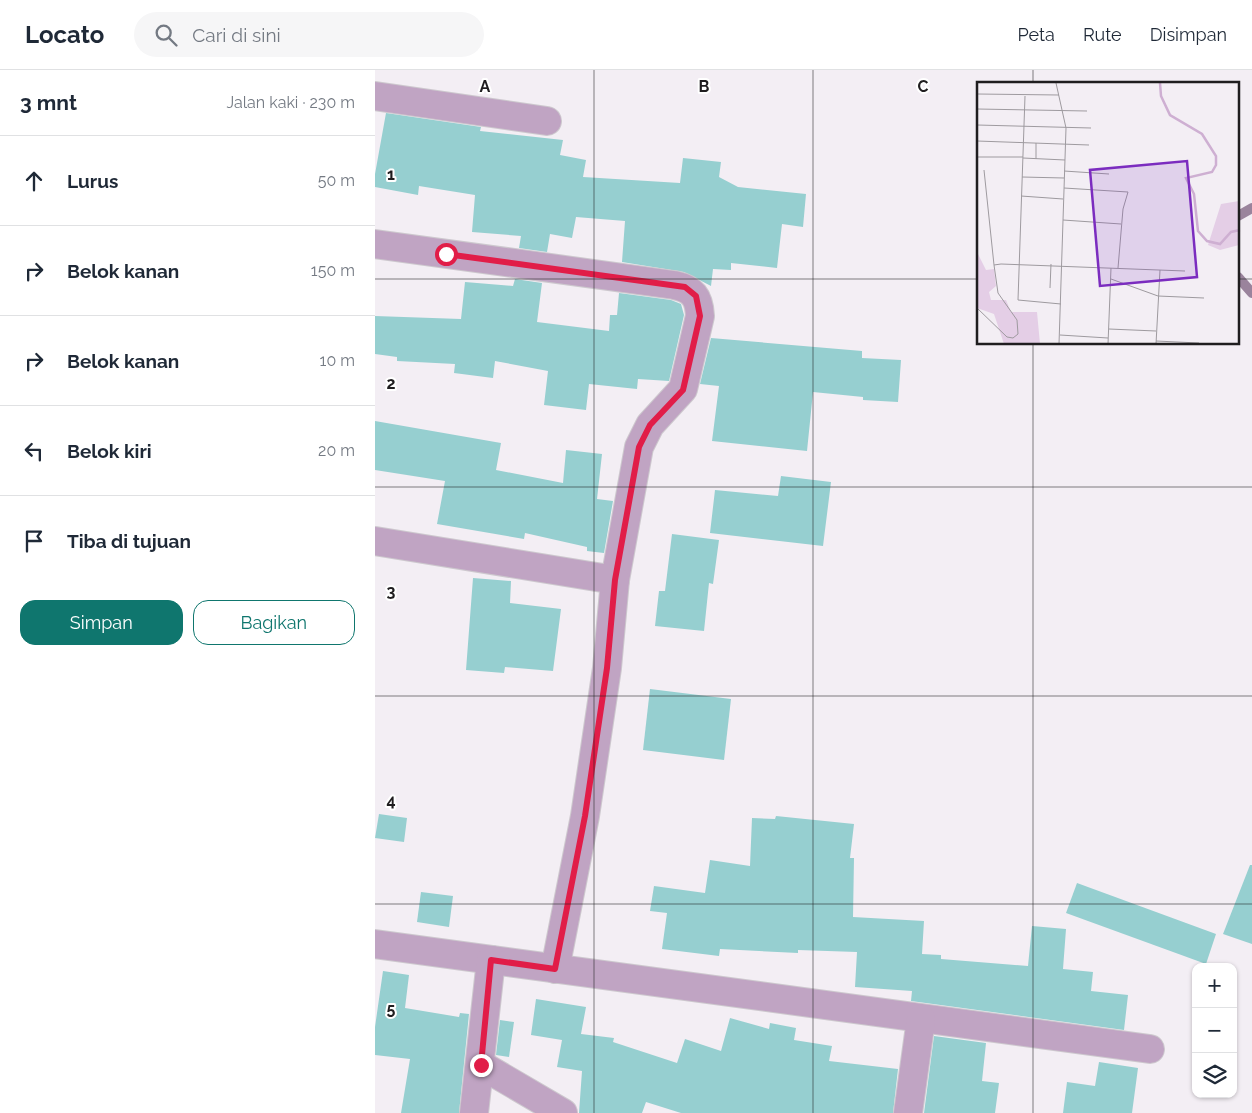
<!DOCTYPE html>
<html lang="id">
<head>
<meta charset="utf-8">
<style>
	body { margin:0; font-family:Raleway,sans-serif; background:#f6f6f7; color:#1f2937 }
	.controls { position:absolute; right:15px; bottom:15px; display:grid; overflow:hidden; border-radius:10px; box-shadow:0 1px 4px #0004 }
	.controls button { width:45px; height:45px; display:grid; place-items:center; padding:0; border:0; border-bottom:1px solid #e0e1e3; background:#fff; color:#1f2937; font:25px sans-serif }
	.stop { position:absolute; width:15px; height:15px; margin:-11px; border:4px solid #e11d48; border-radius:50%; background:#fff }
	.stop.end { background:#e11d48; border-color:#fff; box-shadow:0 1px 5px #0008 }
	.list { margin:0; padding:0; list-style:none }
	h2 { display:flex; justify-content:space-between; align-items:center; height:65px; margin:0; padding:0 20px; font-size:21px }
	h2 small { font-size:16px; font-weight:400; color:#747a83 }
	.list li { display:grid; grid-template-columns:32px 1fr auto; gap:15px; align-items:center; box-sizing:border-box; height:90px; padding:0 20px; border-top:1px solid #e0e1e3 }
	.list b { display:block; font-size:19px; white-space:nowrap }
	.list em { font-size:16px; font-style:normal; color:#747a83 }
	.actions { display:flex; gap:10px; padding:15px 20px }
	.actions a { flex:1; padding:11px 0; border:1px solid #0f766e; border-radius:15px; text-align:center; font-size:18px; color:#0f766e }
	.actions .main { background:#0f766e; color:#fff }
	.icon { flex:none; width:28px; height:28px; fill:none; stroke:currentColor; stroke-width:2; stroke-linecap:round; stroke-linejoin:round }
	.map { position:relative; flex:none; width:877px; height:1043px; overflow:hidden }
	header { display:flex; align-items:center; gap:30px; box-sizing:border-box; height:70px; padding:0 25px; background:#fff; border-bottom:1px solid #e0e1e3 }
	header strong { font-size:24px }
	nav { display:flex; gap:28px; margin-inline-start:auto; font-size:18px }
	.search { width:350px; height:45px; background:#f6f6f7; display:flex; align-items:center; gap:12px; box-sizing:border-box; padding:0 18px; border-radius:28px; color:#747a83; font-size:19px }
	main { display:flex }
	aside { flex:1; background:#fff }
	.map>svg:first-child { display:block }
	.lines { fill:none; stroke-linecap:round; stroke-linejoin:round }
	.stream { stroke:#9a839c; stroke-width:10 }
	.building { fill:#96cfd0 }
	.minor-casing { stroke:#cdc8ce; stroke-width:30 }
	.minor { stroke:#c0a4c3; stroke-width:28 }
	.route { stroke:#e11d48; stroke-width:6 }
	.grid { fill:none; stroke:#1f1d1f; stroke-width:1; stroke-opacity:0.55 }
	.inset-river { fill:none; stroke:#ceafd2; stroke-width:2.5 }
	.inset-road { fill:none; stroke:#9e9a9f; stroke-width:1 }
	.view { fill:#7b2cbf; fill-opacity:0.15; stroke:#7b2cbf; stroke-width:2.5 }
	.inset-edge { fill:none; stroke:#1f1d1f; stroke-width:2.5 }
	.grid-label { font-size:16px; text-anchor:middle; font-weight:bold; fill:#1f1d1f; stroke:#fff; stroke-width:4; stroke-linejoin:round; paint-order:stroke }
</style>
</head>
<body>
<header>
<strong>Locato</strong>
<div class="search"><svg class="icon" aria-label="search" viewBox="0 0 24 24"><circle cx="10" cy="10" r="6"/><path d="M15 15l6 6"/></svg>Cari di sini</div>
<nav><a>Peta</a><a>Rute</a><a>Disimpan</a></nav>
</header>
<main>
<aside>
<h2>3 mnt<small>Jalan kaki · 230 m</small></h2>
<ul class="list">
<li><svg class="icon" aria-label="ahead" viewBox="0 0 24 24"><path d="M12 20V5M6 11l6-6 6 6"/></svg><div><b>Lurus</b></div><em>50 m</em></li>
<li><svg class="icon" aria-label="right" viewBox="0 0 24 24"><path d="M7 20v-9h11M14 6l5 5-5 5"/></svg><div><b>Belok kanan</b></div><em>150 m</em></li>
<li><svg class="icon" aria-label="right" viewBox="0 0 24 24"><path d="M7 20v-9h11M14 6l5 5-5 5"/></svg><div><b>Belok kanan</b></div><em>10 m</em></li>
<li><svg class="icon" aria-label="left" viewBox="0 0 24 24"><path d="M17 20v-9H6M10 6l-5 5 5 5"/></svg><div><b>Belok kiri</b></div><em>20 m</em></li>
<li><svg class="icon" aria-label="arrive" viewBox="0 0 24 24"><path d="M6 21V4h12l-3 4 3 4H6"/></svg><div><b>Tiba di tujuan</b></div></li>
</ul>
<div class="actions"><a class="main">Simpan</a><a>Bagikan</a></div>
</aside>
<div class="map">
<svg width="877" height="1043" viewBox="0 0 877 1043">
	<rect width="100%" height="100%" fill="#f3eef4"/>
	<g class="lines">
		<g class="stream">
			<path d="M 863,146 L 877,138"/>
			<path d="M 863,207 L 877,223"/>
		</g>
	</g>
	<g class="building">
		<path d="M 11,43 L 106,57 L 105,61 L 188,70 L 185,85 L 211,90 L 208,107 L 305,113 L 308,88 L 346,92 L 344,107 L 363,117 L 431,124 L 428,157 L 407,154 L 402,198 L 356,193 L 356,200 L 338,199 L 336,216 L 309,202 L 247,192 L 250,151 L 201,147 L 197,168 L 175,164 L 172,182 L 144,178 L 146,166 L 97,162 L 100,125 L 44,116 L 43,125 L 0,117 L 0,104 Z"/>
		<path d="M 140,209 L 167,213 L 162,252 L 234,261 L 235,245 L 242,245 L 244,223 L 296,230 L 306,234 L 309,245 L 294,311 L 263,309 L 262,319 L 214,314 L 211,340 L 169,335 L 173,301 L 120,291 L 118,308 L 79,303 L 80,294 L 22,291 L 22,287 L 0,284 L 0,246 L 86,249 L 90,212 L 138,216 Z"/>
		<path d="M 336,268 L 487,281 L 487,288 L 526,290 L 523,332 L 488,330 L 488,327 L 438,322 L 432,381 L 337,371 L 344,316 L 325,314 Z"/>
		<path d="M 0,351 L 126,373 L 121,400 L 188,413 L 191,380 L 227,384 L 222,429 L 238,431 L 229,483 L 212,481 L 212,477 L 150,463 L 149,469 L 62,454 L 70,411 L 0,400 Z"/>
		<path d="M 406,406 L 456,412 L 448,476 L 335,463 L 340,420 L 403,426 Z"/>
		<path d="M 297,464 L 344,470 L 338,514 L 334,513 L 329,561 L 280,556 L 284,521 L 290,521 Z"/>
		<path d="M 98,508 L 136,511 L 135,533 L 186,539 L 178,601 L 130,597 L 129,603 L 91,600 Z"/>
		<path d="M 275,619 L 356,629 L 349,690 L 268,680 Z"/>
		<path d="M 4,744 L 32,748 L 29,772 L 0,768 Z"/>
		<path d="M 401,746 L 479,754 L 475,788 L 479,788 L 478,847 L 549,851 L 547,884 L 566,885 L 566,889 L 653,896 L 657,856 L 691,859 L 688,899 L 718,902 L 716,921 L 753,925 L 749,960 L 536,931 L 537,921 L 480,917 L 482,882 L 423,880 L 423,883 L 345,879 L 344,886 L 287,879 L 292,843 L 275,841 L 279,816 L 330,823 L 335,790 L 375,796 L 377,748 L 400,749 Z"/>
		<path d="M 875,795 L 877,795 L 877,874 L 848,864 Z"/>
		<path d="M 702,813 L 841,864 L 831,894 L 691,843 Z"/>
		<path d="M 46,822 L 78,826 L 74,857 L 42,852 Z"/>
		<path d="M 8,901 L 34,905 L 30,938 L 84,947 L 85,943 L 94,944 L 84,1043 L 26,1043 L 35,989 L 0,985 L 0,957 Z"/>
		<path d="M 161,929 L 211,937 L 206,964 L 239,968 L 238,972 L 302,993 L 310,969 L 346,981 L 355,948 L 394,959 L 395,953 L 421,958 L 419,970 L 457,976 L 454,991 L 523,999 L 518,1043 L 306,1043 L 271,1032 L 267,1043 L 204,1043 L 207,1001 L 182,997 L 187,970 L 156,965 Z"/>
		<path d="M 125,950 L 139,952 L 134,987 L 121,985 Z"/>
		<path d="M 559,966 L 611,973 L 607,1011 L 624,1013 L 620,1043 L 549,1043 Z"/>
		<path d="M 724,992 L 763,998 L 757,1043 L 688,1043 L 692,1012 L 720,1016 Z"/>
	</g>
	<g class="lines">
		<g class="minor-casing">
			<g id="minor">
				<path d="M 0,26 L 172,51"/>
				<path d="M 0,174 L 299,215 C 318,219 324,227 325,246 L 308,319 L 275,355 L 264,377 L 240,510 L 232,598 L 210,746 L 180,899"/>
				<path d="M 0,471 L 240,510"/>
				<path d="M 0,874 L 775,979"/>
				<path d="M 106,995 L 188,1043"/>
				<path d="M 99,1043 L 116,890"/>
				<path d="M 533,1043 L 546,949"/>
			</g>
		</g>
		<use href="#minor" class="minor"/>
	</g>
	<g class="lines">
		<path class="route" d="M 71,184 L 310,217 L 321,226 L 325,246 L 308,320 L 275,355 L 264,377 L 240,510 L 232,598 L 210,746 L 180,899 L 116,890 L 106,995"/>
	</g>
	<path class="grid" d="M 219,0 L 219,1043M 438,0 L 438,1043M 658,0 L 658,14M 0,209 L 603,209M 863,209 L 877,209M 658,274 L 658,1043M 0,417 L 877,417M 0,626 L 877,626M 0,834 L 877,834"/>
	<g transform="translate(602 12)">
		<rect width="262" height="262" fill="#f3eef4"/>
		<path d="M 262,119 L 262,163 L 243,168 L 231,163 L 244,122 ZM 0,170 L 9,188 L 17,187 L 19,204 L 12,210 L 14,218 L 29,218 L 34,230 L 60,230 L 63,262 L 27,262 L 17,232 L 0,226 Z" fill="#e4cee6"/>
		<path class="inset-river" d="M 183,1 L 184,14 L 193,33 L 225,52 L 239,74 L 239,83 L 235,90 L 209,96 L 217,112 L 221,149 L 230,159 L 243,162 L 254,150 L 263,148"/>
		<path class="inset-road" d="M 79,1 L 89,46 L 82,262M 0,12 L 82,13M 48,14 L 41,218 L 84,222M 0,27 L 110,29M 0,43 L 114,46M 0,59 L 112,63M 0,75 L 46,75M 46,76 L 88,78M 59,77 L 59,61M 7,88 L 17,183M 87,89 L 132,92M 45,95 L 87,96M 87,106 L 151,110 L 146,127 L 141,186M 44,114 L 86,117M 86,138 L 144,142M 134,197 L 181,214 L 227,216M 73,206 L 74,182M 0,226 L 30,255 L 36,256 L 41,252 L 40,238 L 21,211 L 17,183 L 24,182 L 208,189M 132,247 L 179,249M 83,253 L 131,256M 179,259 L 222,261M 131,262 L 134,186M 179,262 L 183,188"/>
		<path class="view" d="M 210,79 L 220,195 L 123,204 L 113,88 Z"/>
		<rect width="262" height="262" class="inset-edge"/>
	</g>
	<g class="grid-label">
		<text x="110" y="22">A</text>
		<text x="329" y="22">B</text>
		<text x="548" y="22">C</text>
		<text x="16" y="110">1</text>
		<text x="16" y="319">2</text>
		<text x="16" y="527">3</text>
		<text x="16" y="736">4</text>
		<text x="16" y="944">5</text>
	</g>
</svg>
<div class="controls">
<button>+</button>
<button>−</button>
<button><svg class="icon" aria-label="layers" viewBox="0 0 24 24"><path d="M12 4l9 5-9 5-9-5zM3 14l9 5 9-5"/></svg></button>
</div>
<div class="stop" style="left:71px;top:184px"></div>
<div class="stop end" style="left:106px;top:995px"></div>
</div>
</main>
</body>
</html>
